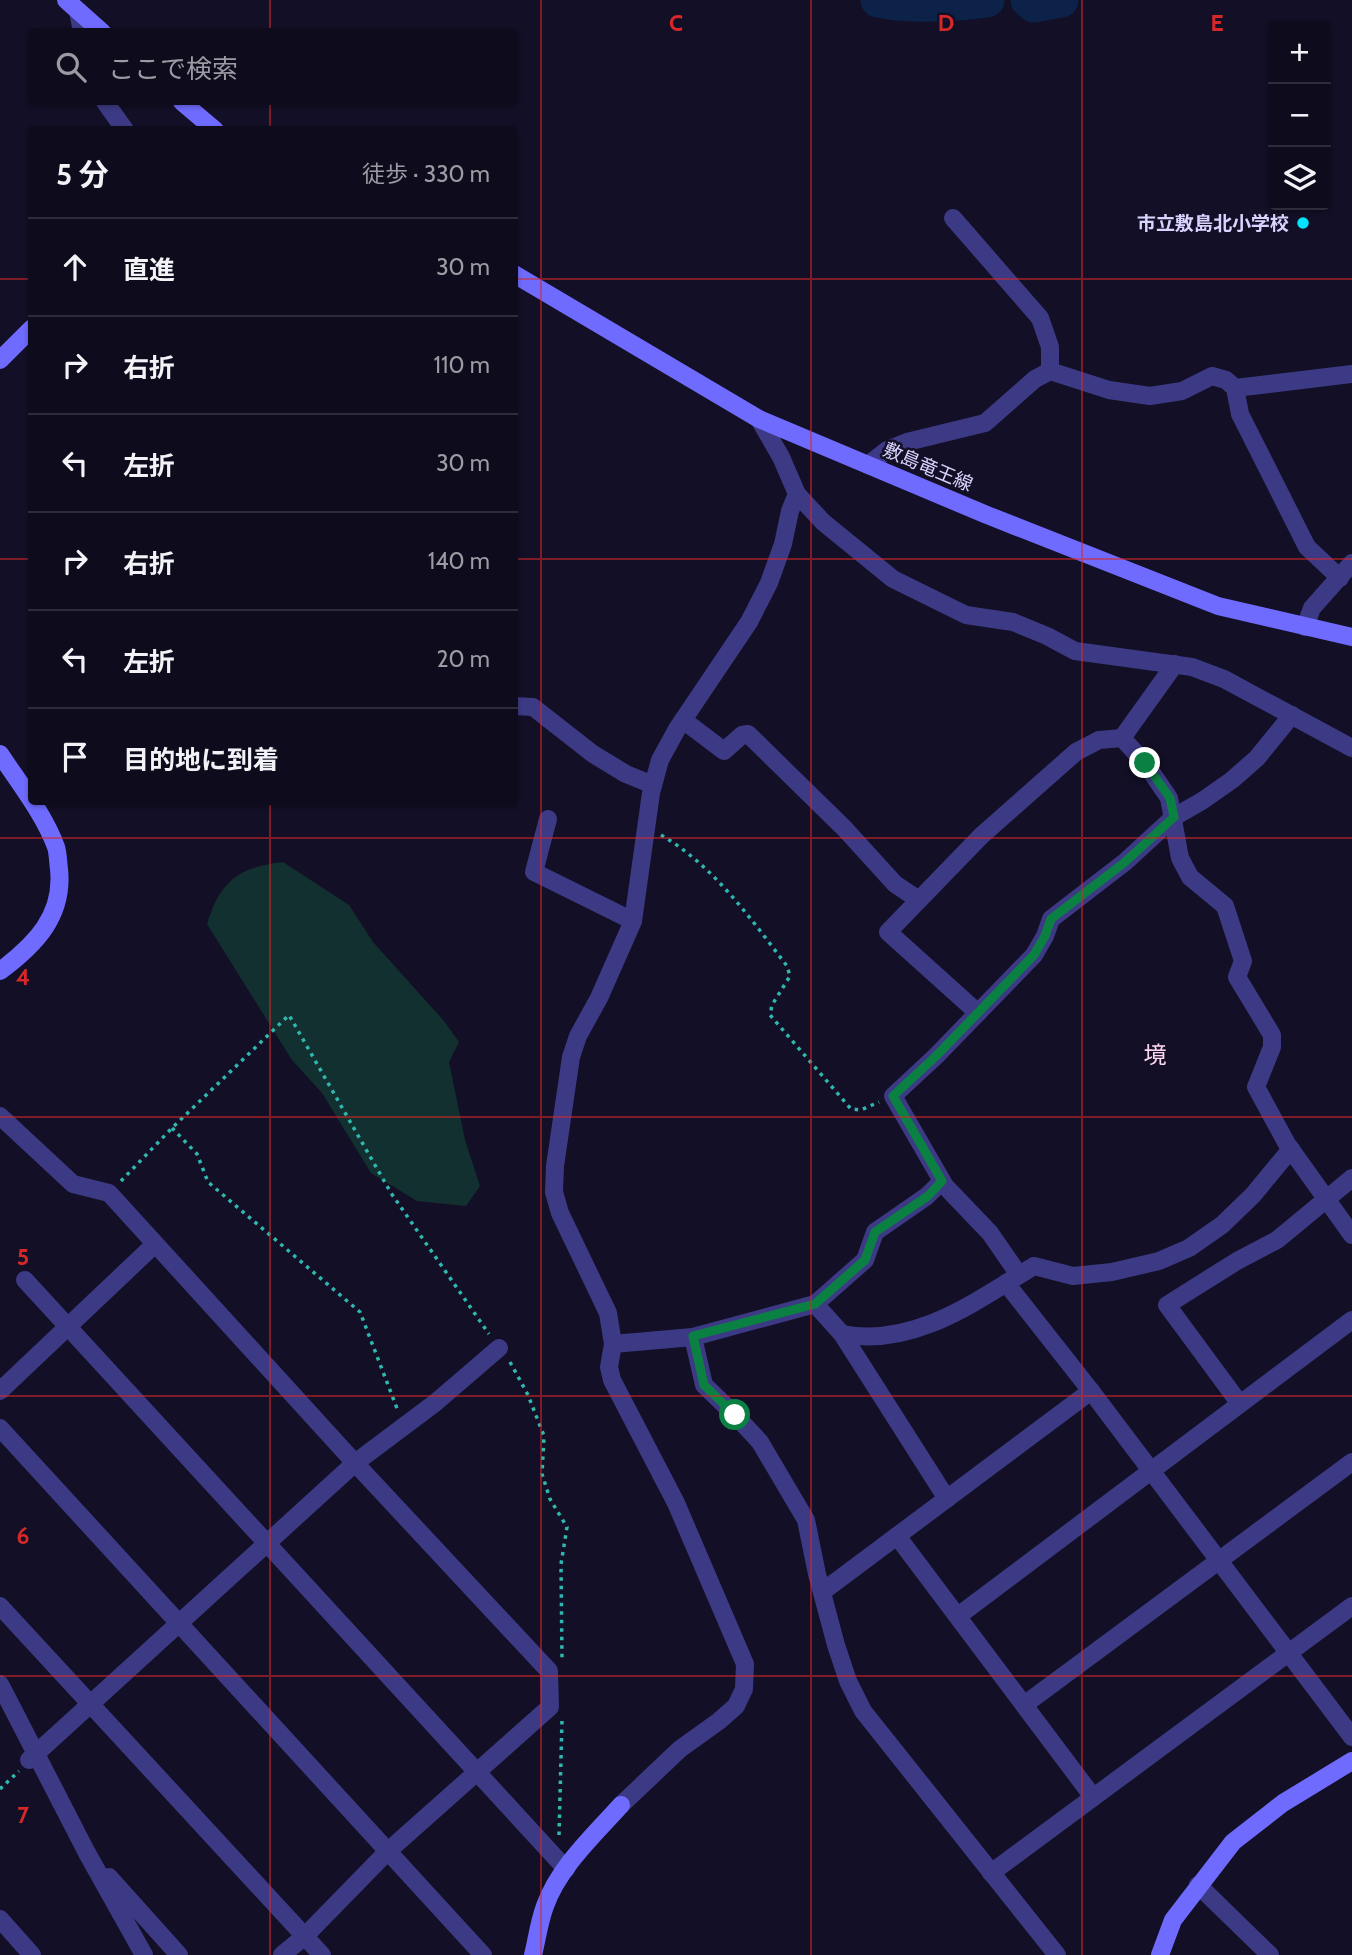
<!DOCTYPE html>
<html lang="ja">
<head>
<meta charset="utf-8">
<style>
	body { margin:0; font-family:Cabin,"Noto Sans JP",sans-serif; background:#171425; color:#f1f3f6 }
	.controls { position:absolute; right:21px; top:21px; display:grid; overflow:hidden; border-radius:7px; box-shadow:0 2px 5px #0004 }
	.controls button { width:63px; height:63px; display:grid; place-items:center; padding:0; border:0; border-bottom:2px solid #2e2b3b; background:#0e0b1c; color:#f1f3f6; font:35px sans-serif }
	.stop { position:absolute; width:21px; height:21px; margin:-16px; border:5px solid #0b8043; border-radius:50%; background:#fff }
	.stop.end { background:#0b8043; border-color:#fff; box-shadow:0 2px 7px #0008 }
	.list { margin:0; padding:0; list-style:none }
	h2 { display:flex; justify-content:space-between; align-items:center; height:91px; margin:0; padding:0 28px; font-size:30px }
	h2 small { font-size:23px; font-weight:400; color:#9b9ba3 }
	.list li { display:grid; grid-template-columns:46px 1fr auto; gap:21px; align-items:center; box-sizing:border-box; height:98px; padding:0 28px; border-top:2px solid #2e2b3b }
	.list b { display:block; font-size:26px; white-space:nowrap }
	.list em { font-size:23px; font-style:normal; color:#9b9ba3 }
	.icon { flex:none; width:38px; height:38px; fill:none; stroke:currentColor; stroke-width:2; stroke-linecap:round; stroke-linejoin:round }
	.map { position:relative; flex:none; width:1352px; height:1955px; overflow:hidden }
	.search { position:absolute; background:#0e0b1c; box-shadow:0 2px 5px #0004; left:28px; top:28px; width:490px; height:77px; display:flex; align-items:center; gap:18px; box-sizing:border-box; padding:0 24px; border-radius:7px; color:#9b9ba3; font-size:26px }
	.panel { position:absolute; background:#0e0b1c; box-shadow:0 2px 5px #0004; left:28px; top:126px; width:490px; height:679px; border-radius:7px }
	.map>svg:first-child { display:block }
	.green { fill:#12302f }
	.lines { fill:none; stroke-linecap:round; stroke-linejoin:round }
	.river { stroke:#0c2248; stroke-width:35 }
	.path { stroke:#2fb8b0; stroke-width:3.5; stroke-dasharray:3.5 5; stroke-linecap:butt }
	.street { stroke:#3d3a85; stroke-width:18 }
	.secondary { stroke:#6f6bff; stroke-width:18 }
	.route { stroke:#0b8043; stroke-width:9 }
	.grid { fill:none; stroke:#d62828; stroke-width:2; stroke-opacity:0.55 }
	.poi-dot { fill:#00e5ff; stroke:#130f26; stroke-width:2.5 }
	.labels { text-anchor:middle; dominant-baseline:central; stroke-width:5; stroke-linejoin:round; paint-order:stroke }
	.poi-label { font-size:19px; font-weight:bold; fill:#d9d4ff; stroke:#130f26; text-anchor:end }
	.street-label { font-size:19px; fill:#d9d4ff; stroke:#130f26 }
	.quarter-label { font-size:23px; fill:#ffd6f0; stroke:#130f26 }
	.grid-label { font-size:23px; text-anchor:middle; font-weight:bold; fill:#d62828; stroke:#130f26; stroke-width:5; stroke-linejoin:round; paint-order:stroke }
</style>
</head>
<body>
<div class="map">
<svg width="1352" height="1955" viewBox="0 0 1352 1955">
	<rect width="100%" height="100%" fill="#130f26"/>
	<path class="green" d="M 283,862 L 349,905 L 373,942 L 444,1021 L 459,1042 L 449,1062 L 465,1140 L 480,1186 L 466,1206 L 417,1201 L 371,1173 L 322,1093 L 292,1060 L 207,924 C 220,881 239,867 283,862 Z"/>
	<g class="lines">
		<g class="river">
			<path d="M 878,0 C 915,7 950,4 987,0"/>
			<path d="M 1028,0 L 1034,5 L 1061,0"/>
		</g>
		<g class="path">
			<path d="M 661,835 C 713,865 751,919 787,966 L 790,976 L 772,1005 L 770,1015 L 851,1109 L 861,1110 L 879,1102"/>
			<path d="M 172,1128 L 197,1154 L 208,1182 L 360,1312 L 398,1411"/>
			<path d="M 121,1181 L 172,1128 L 289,1015 L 391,1193 L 489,1334"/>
			<path d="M 510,1362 L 528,1395 L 544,1436 L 542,1474 L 550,1499 L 567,1527 L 561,1564 L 562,1660"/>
			<path d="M 0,1789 L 19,1771"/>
			<path d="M 559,1835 L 562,1720"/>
		</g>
		<g class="street">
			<path d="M 78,11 L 82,32"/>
			<path d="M 105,102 L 125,130"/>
			<path d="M 953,218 L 1040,318 L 1050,347 L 1050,371"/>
			<path d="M 1235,388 L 1352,374"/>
			<path d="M 759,419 L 781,457 L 797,494 L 823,522 L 893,579 L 966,615 L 1013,622 L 1047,636 L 1075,651 L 1192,667 L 1224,679 L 1352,748"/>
			<path d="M 868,465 L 887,450 L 907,442 L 985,423 L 1035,379 L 1050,371 L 1109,390 L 1150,396 L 1182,391 L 1212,376 L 1226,380 L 1235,388 L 1240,414 L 1307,547 L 1340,578"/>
			<path d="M 1305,627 L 1312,608 L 1352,563"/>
			<path d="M 514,706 L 533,707 L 593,754 L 626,774 L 653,785"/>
			<path d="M 683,720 L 724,751 L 742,735 L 748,734 L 845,829 L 895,884 L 919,900"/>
			<path d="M 1122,738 L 1145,763 L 1169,798 L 1180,858 L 1190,877 L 1225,906 L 1243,961 L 1237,977 L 1272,1035 L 1272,1047 L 1256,1087 L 1287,1144 L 1352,1235"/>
			<path d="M 548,819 L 534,872 L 633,921"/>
			<path d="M 978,1013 L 888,932 L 981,836 L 1076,752 L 1099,740 L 1122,738 L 1175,664"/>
			<path d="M 0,1116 L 73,1184 L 109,1193 L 355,1463 L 549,1671 L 550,1707 L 387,1852 L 305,1936 L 282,1955"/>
			<path d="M 1019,1275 L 990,1233 L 945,1186 L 893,1096 L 936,1056 L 1034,955 L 1045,936 L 1051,919 L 1125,862 L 1174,817 L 1202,801 L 1232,780 L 1257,758 L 1292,715"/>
			<path d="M 25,1280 L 566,1869"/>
			<path d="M 1006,1283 L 1091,1391 L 1352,1737"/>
			<path d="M 815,1304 L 865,1260 L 875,1232 L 927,1196 L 942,1181"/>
			<path d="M 842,1334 L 947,1499"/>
			<path d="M 693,1337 L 704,1385 L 735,1415 L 760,1442 L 806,1520 L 817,1574 L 836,1645 L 848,1681 L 863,1711 L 1057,1955"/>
			<path d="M 613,1344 L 693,1337 L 815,1304 L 842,1334 C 914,1348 976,1301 1034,1266 L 1073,1276 L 1112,1272 L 1159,1261 L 1189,1248 L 1222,1225 L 1253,1195 L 1291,1149"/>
			<path d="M 0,1391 L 155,1244"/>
			<path d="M 1240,1404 L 1167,1305 L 1237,1261 L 1277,1240 L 1352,1178"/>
			<path d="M 0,1428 L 483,1955"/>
			<path d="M 897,1536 L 1093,1797"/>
			<path d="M 822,1592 L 1091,1391"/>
			<path d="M 0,1606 L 322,1955"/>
			<path d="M 958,1616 L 1352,1320"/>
			<path d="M 0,1684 L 87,1853 L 144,1955"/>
			<path d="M 1024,1705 L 1352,1462"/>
			<path d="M 29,1760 L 355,1463 L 435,1403 L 499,1348"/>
			<path d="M 621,1805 L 680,1749 L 719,1721 L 736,1706 L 744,1689 L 745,1664 L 676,1503 L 612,1380 L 609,1367 L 613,1344 L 608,1313 L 560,1213 L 554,1192 L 555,1166 L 571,1057 L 578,1036 L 599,998 L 633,921 L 651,793 L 660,760 L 677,729 L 749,622 L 769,583 L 783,544 L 790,511 L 797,494"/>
			<path d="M 991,1873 L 1352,1606"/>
			<path d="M 109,1877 L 179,1955"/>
			<path d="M 1198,1885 L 1270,1955"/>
			<path d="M 0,1919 L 32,1955"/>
		</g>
		<g class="secondary">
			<path d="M 66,0 L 102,32"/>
			<path d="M 182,102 L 215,130"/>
			<path d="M 514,274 L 759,419 L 987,515 L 1218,606 L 1352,637"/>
			<path d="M 0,360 L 32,328"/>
			<path d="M 0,754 C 19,783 44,814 56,847 C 58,853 58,862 59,869 C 64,916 35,945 0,971"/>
			<path d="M 533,1955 C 537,1939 539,1922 545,1906 C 559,1867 594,1835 621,1805"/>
			<path d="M 1160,1955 L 1173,1920 L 1233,1842 L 1283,1803 L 1352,1761"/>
		</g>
	</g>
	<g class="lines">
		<path class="route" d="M 735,1415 L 704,1385 L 693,1336 L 815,1304 L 865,1260 L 875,1232 L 928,1196 L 942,1181 L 893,1096 L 936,1056 L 1034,955 L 1045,936 L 1051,919 L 1125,862 L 1174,817 L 1170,798 L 1145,763"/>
	</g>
	<path class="grid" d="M 270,0 L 270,32M 541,0 L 541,1955M 811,0 L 811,1955M 1082,0 L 1082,1955M 270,102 L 270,130M 0,279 L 32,279M 514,279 L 1352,279M 0,559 L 32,559M 514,559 L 1352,559M 270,802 L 270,1955M 0,838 L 1352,838M 0,1117 L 1352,1117M 0,1396 L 1352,1396M 0,1676 L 1352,1676"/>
	<circle class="poi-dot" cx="1303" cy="223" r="7"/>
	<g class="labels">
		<g class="poi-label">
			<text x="1289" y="223">市立敷島北小学校</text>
		</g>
		<g class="street-label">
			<text transform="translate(928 467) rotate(23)">敷島竜王線</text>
		</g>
		<g class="quarter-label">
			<text x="1155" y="1055">境</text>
		</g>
	</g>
	<g class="grid-label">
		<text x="676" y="31">C</text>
		<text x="946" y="31">D</text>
		<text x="1217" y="31">E</text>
		<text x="23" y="985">4</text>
		<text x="23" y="1265">5</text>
		<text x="23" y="1544">6</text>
		<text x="23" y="1823">7</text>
	</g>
</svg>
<div class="controls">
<button>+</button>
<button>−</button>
<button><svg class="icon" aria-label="layers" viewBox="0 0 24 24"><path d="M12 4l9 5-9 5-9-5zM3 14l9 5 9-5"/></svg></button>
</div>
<div class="stop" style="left:735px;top:1415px"></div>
<div class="stop end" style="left:1145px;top:763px"></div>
<div class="search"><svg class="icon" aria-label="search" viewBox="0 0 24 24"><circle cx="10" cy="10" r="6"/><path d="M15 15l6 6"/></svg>ここで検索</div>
<section class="panel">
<h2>5 分<small>徒歩 · 330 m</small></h2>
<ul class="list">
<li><svg class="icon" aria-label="ahead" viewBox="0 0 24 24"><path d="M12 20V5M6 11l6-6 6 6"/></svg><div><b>直進</b></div><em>30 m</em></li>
<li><svg class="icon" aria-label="right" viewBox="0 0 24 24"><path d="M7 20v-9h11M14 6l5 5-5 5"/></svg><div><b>右折</b></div><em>110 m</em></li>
<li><svg class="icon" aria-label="left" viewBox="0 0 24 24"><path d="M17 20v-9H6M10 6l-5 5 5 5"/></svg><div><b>左折</b></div><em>30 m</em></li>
<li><svg class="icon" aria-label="right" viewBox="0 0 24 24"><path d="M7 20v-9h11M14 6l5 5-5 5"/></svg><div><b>右折</b></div><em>140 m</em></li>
<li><svg class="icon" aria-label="left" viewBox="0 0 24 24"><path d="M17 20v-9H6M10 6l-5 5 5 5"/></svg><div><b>左折</b></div><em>20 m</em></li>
<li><svg class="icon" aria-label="arrive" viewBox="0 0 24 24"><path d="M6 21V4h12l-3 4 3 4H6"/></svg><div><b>目的地に到着</b></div></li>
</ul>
</section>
</div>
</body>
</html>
